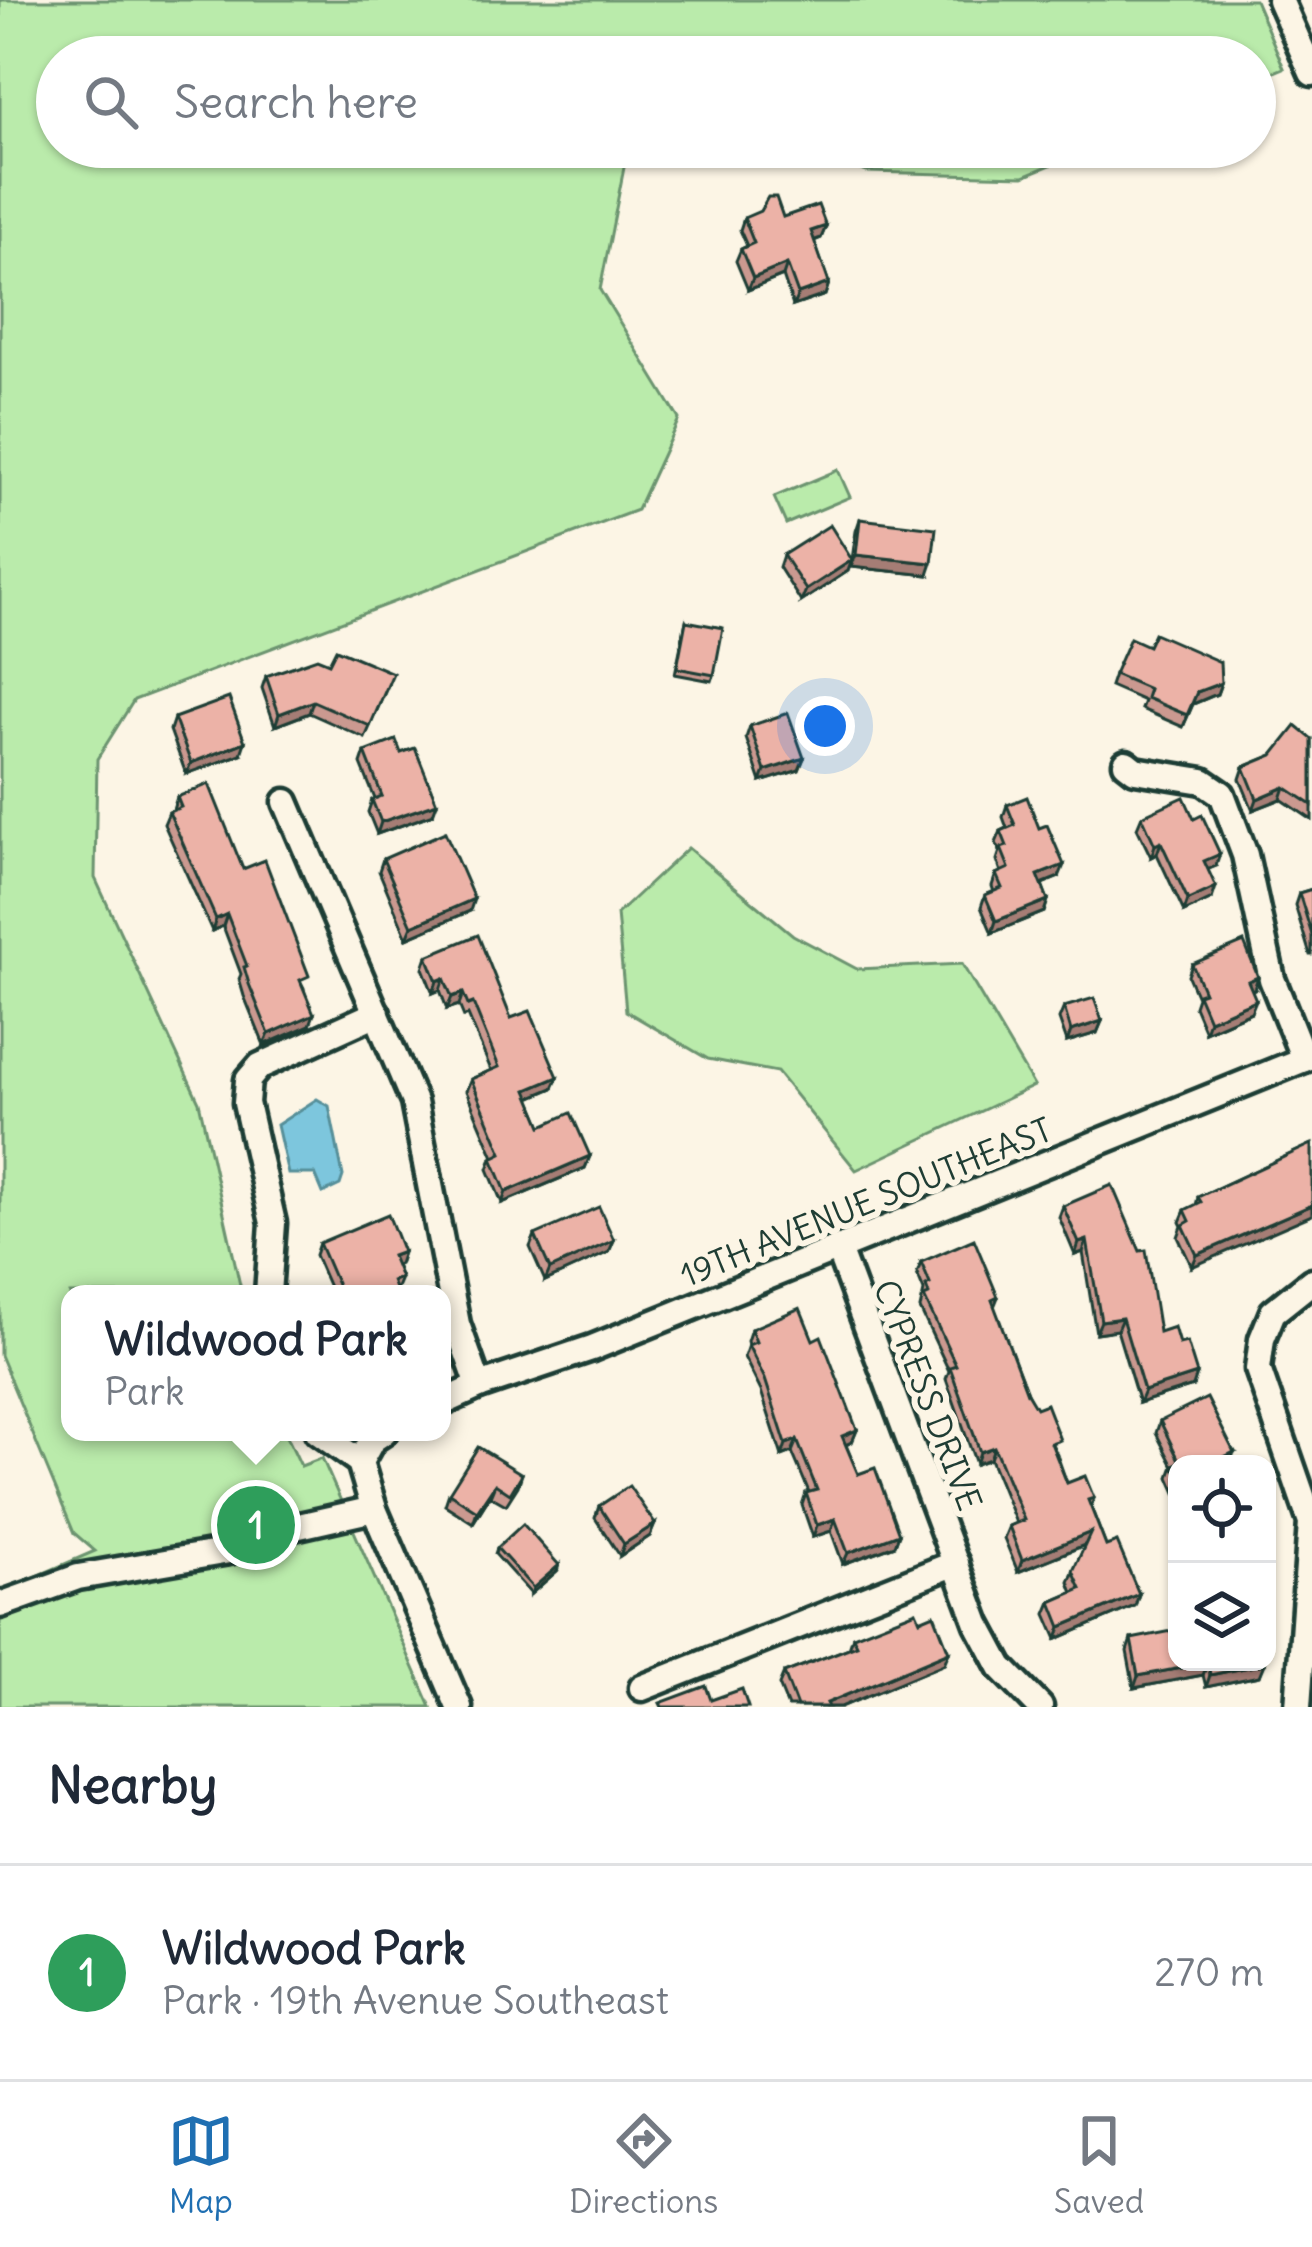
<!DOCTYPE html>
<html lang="en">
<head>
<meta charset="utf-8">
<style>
	body { margin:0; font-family:Delius,sans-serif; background:#f2f2f3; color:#1f2937 }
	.controls { position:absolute; right:36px; bottom:36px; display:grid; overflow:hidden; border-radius:24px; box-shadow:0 3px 9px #0004 }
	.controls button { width:108px; height:108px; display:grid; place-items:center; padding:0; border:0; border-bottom:3px solid #e0e1e3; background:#fff; color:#1f2937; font:60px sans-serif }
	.you { position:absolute; left:825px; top:726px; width:42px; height:42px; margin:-30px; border:9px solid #fff; border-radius:50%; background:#1a73e8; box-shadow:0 0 0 18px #1a73e833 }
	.badge { display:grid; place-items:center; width:78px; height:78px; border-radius:50%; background:#1f6fb2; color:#fff; font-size:39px; font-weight:700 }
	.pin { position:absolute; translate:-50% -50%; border:6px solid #fff; box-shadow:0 3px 12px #0006 }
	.popup { position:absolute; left:61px; top:1285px; width:390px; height:156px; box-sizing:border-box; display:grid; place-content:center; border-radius:24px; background:#fff; filter:drop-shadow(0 3px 9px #0005); font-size:39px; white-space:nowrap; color:#747a83 }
	.popup b { font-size:45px; color:#1f2937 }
	.popup::after { content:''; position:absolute; left:50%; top:100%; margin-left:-24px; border:24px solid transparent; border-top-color:#fff }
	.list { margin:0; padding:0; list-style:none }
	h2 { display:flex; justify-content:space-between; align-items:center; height:156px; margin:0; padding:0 48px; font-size:51px }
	h2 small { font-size:39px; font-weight:400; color:#747a83 }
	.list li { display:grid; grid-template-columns:78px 1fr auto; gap:36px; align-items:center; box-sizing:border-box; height:216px; padding:0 48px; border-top:3px solid #e0e1e3 }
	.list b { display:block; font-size:45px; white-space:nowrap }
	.list p { margin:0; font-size:39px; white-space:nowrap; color:#747a83 }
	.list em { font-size:39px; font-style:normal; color:#747a83 }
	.icon { flex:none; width:66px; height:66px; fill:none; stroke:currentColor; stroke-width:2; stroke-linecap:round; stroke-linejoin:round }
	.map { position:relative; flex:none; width:1312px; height:1707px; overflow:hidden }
	.search { position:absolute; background:#fff; box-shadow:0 3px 9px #0004; left:36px; right:36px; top:36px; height:132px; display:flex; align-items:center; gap:30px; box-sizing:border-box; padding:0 42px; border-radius:66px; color:#747a83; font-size:45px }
	.sheet { height:372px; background:#fff }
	nav { display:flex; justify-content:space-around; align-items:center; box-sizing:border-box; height:168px; border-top:3px solid #e0e1e3; background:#fff; font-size:33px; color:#747a83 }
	nav a { display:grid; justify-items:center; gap:6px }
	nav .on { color:#1f6fb2 }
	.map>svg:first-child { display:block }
	.green { fill:#baebab; stroke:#6c9470; stroke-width:3 }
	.water { fill:#7dc6dd; stroke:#578f99; stroke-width:3 }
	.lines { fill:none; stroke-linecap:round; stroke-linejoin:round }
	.minor-casing { stroke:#1f3d34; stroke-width:33 }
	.minor { stroke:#fcf5e5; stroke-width:24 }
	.wall { fill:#cb9990; stroke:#1f3d34; stroke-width:3 }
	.shaded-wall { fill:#a57d75; stroke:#1f3d34; stroke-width:3 }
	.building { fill:#ecb2a7; stroke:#1f3d34; stroke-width:3 }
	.labels { text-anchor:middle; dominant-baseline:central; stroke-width:12; stroke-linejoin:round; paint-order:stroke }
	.street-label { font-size:33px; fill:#1f3d34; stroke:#fcf5e5 }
</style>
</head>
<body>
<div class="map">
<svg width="1312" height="1707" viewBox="0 0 1312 1707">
	<rect width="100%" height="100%" fill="#fcf5e5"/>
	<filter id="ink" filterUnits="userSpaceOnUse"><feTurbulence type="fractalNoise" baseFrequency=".00833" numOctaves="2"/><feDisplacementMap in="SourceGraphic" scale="24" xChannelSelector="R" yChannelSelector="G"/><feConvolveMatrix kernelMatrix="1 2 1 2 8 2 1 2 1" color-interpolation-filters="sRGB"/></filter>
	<g filter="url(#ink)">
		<g class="green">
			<path d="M 0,0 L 1255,0 L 1284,68 L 1255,80 L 1255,57 L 57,57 L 57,147 L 628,147 L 600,290 L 679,419 L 637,510 L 134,700 L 97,759 L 95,878 L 199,1102 L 242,1294 L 70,1294 L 70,1432 L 285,1432 L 301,1466 L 322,1458 L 431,1707 L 0,1707 L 0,1592 L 95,1551 L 74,1533 L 0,1355 Z"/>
			<path d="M 793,147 L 1094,147 L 1024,176 L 867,172 Z"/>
			<path d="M 838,470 L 850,497 L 786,524 L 774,497 Z"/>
			<path d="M 688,848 L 793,935 L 857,969 L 962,964 L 1034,1086 L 856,1170 L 777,1072 L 708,1059 L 626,1011 L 617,914 Z"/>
		</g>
		<path class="water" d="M 317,1099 L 329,1106 L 343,1176 L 340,1185 L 323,1193 L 315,1174 L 288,1174 L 277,1125 Z"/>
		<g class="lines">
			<g class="minor-casing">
				<g id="minor">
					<path d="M 1280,0 L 1312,73"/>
					<path d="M 1126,763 L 1135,770 L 1203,781 L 1222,794 L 1245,855 L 1272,979 L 1304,1059"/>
					<path d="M 286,802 L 414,1102 L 457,1324 L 479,1386"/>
					<path d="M 838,1249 L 978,1624 L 1001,1667 L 1040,1707"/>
					<path d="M 268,1294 L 273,1223 L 246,1103 L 248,1080 L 260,1066 L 377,1013"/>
					<path d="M 442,1403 L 479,1386 L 592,1348 L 1312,1056"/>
					<path d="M 318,1432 L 360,1462"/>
					<path d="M 360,1462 L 374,1509 L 459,1707"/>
					<path d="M 360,1462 L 372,1440 L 384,1432"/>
					<path d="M 0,1605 L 78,1577 L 229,1551 L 290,1528 L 374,1509"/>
					<path d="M 642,1688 L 956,1563"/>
					<path d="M 1298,1707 L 1311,1522 L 1258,1369 L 1262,1339 L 1273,1312 L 1312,1281"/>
				</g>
			</g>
			<use href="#minor" class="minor"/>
		</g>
		<g class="wall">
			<path d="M 783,217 L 826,226 L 821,238 L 814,241 L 829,283 L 825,295 L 793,306 L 783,276 L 748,290 L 736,261 L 741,249 L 747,246 L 740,230 L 744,218 Z"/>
			<path d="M 860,519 L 928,575 L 851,567 L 856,531 Z"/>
			<path d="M 783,555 L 852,560 L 848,571 L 801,602 L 779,567 Z"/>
			<path d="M 686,621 L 714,675 L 712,681 L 675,674 Z"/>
			<path d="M 329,663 L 388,685 L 365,738 L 309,713 L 275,726 L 262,688 L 266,676 Z"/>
			<path d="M 1114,674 L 1221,683 L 1217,694 L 1193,704 L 1183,727 L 1141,709 L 1144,701 L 1110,686 Z"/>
			<path d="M 174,718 L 241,754 L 186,774 L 170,730 Z"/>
			<path d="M 750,726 L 804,758 L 799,770 L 761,782 L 746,738 Z"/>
			<path d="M 1312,739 L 1312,820 L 1281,799 L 1253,810 L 1240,779 L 1244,767 Z"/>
			<path d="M 365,752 L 401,753 L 433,814 L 377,834 L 368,812 L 372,800 L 375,799 L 361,764 Z"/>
			<path d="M 177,797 L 243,869 L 304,988 L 310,1025 L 264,1045 L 244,996 L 239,979 L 241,974 L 223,926 L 212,931 L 164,824 L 169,812 L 173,810 Z"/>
			<path d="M 1007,805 L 1059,877 L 1042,884 L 1048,900 L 1044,912 L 992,933 L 981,907 L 985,895 L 994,892 L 992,886 L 996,874 L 1001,872 L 997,860 L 1000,851 L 996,843 L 1001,831 L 1007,828 L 1003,817 Z"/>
			<path d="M 1142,816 L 1216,866 L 1208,869 L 1212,899 L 1184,912 L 1157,854 L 1151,857 L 1137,828 Z"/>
			<path d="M 383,859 L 470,911 L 407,938 L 379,871 Z"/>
			<path d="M 1312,889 L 1312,955 L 1310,955 L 1295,905 L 1299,893 Z"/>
			<path d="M 427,956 L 511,1018 L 553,1088 L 530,1098 L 542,1126 L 590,1156 L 585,1168 L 502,1203 L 488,1169 L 492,1158 L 494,1157 L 466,1091 L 471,1079 L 491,1070 L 468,1015 L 464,1017 L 459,1005 L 447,1009 L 440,990 L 433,993 L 423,968 Z"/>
			<path d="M 1192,964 L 1254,989 L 1251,990 L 1251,1012 L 1205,1032 L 1194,1006 L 1197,997 L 1188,976 Z"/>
			<path d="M 1064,1007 L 1102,1021 L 1097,1033 L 1067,1042 L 1059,1019 Z"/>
			<path d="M 1312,1144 L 1192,1267 L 1178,1237 L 1182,1226 L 1180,1222 L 1185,1210 L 1196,1205 L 1198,1197 Z"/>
			<path d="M 1063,1206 L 1159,1332 L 1193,1386 L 1139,1403 L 1117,1330 L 1096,1333 L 1083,1252 L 1075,1255 L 1059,1217 Z"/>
			<path d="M 535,1235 L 614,1240 L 609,1252 L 545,1281 L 530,1247 Z"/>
			<path d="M 319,1243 L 403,1252 L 399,1264 L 396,1265 L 401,1278 L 396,1290 L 397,1294 L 332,1294 L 315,1255 Z"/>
			<path d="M 921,1262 L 998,1297 L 994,1307 L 1027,1393 L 1056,1452 L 1067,1483 L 1094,1498 L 1091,1507 L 1106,1546 L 1139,1594 L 1135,1606 L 1057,1639 L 1046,1614 L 1051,1602 L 1073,1593 L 1069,1582 L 1085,1545 L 1018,1572 L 1004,1538 L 1009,1526 L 1016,1523 L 990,1459 L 976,1464 L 946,1379 L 949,1371 L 920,1309 L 924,1291 L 917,1274 Z"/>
			<path d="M 751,1329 L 813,1340 L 857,1430 L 852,1442 L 846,1445 L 858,1474 L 899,1534 L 895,1545 L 843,1564 L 831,1531 L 813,1537 L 802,1505 L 806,1493 L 809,1492 L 792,1452 L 782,1456 L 761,1391 L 744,1357 L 748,1345 L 747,1341 Z"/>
			<path d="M 1160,1421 L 1234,1452 L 1177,1464 L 1177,1495 L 1169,1477 L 1173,1466 L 1156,1433 Z"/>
			<path d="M 522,1474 L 518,1486 L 506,1505 L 490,1496 L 473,1523 L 445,1505 L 449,1493 Z"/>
			<path d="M 599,1506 L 655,1524 L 650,1536 L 620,1556 L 595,1518 Z"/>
			<path d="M 497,1548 L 557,1571 L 531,1594 L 495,1554 Z"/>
			<path d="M 920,1620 L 944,1664 L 841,1707 L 788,1707 L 779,1685 L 784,1673 L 849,1648 L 853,1636 Z"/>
			<path d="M 1131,1639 L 1177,1662 L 1263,1662 L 1259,1676 L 1206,1687 L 1203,1675 L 1134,1688 L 1127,1651 Z"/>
		</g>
		<g class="shaded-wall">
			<path d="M 826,226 L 821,238 L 807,243 L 811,231 Z"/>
			<path d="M 787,264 L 783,276 L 748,290 L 753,278 Z"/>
			<path d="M 829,283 L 825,295 L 793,306 L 798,294 Z"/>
			<path d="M 856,555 L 932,563 L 928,575 L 851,567 Z"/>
			<path d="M 852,560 L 848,571 L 801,602 L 806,590 Z"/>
			<path d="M 1221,683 L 1217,694 L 1193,704 L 1183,727 L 1197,692 Z"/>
			<path d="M 313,701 L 309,713 L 275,726 L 279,714 Z"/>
			<path d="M 245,742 L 241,754 L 186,774 L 191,763 Z"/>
			<path d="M 804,758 L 799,770 L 761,782 L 765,771 Z"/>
			<path d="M 1285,787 L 1281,799 L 1253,810 L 1257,799 Z"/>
			<path d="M 437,803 L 433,814 L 377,834 L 381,822 Z"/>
			<path d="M 1161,842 L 1157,854 L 1151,857 L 1155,845 Z"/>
			<path d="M 1220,854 L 1216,866 L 1200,873 L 1204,861 Z"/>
			<path d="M 1064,865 L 1059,877 L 1034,887 L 1038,875 Z"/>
			<path d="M 1216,887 L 1212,899 L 1184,912 L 1188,900 Z"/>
			<path d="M 474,899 L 470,911 L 407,938 L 412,926 Z"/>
			<path d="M 1048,900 L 1044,912 L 992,933 L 996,921 Z"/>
			<path d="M 227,914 L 223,926 L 212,931 L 216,919 Z"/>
			<path d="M 1258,977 L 1254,989 L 1243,993 L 1248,981 Z"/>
			<path d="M 444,978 L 440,990 L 433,993 L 437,981 Z"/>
			<path d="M 463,993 L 459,1005 L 447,1009 L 452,997 Z"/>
			<path d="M 1256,1000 L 1251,1012 L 1205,1032 L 1209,1020 Z"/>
			<path d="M 314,1014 L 310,1025 L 264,1045 L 269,1034 Z"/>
			<path d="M 1102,1021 L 1097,1033 L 1067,1042 L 1071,1031 Z"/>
			<path d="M 558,1077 L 553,1088 L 522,1101 L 527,1090 Z"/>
			<path d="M 590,1156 L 585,1168 L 502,1203 L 506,1192 Z"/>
			<path d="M 1312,1205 L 1312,1215 L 1192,1267 L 1197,1255 Z"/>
			<path d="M 614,1240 L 609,1252 L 545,1281 L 550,1269 Z"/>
			<path d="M 1087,1240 L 1083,1252 L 1075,1255 L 1079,1243 Z"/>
			<path d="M 403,1252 L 399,1264 L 388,1268 L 392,1256 Z"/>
			<path d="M 1122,1318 L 1117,1330 L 1096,1333 L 1101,1321 Z"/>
			<path d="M 1197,1374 L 1193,1386 L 1139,1403 L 1144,1391 Z"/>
			<path d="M 857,1430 L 852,1442 L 838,1448 L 842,1436 Z"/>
			<path d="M 797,1440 L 792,1452 L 782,1456 L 786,1444 Z"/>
			<path d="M 994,1447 L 990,1459 L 976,1464 L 980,1452 Z"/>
			<path d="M 1234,1452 L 1230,1464 L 1221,1464 L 1224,1457 Z"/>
			<path d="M 495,1484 L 490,1496 L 473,1523 L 477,1511 Z"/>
			<path d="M 835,1519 L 831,1531 L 813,1537 L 817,1525 Z"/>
			<path d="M 655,1524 L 650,1536 L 620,1556 L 624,1544 Z"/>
			<path d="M 1091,1532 L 1087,1544 L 1018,1572 L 1022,1560 Z"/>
			<path d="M 899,1534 L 895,1545 L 843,1564 L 848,1553 Z"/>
			<path d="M 559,1565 L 557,1571 L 531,1594 L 533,1588 Z"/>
			<path d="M 1139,1594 L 1135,1606 L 1057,1639 L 1061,1627 Z"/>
			<path d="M 949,1652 L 944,1664 L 841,1707 L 826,1707 L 827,1703 Z"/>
			<path d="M 1208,1663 L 1203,1675 L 1134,1688 L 1138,1676 Z"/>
			<path d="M 1264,1664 L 1259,1676 L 1206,1687 L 1210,1675 Z"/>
		</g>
		<g class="building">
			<path d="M 768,197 L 776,197 L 783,217 L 818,205 L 826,226 L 811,231 L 829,283 L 798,294 L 787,264 L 753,278 L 741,249 L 754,243 L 744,218 L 760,211 Z"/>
			<path d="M 860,519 L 936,528 L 932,563 L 856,555 Z"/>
			<path d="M 830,525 L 852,560 L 806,590 L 783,555 Z"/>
			<path d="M 686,621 L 723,628 L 714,675 L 677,668 Z"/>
			<path d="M 1154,633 L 1220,662 L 1221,683 L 1197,692 L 1187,715 L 1146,698 L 1149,689 L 1114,674 L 1130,638 L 1148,646 Z"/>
			<path d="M 336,649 L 393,673 L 370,726 L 313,701 L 279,714 L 266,676 L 317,658 L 329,663 Z"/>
			<path d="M 229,698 L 245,742 L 191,763 L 174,718 Z"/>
			<path d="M 788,713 L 804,758 L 765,771 L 750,726 Z"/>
			<path d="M 1296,726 L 1312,739 L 1312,805 L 1285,787 L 1257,799 L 1244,767 L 1273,755 Z"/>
			<path d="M 396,740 L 401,753 L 415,748 L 437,803 L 381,822 L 372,800 L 382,796 L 365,752 Z"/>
			<path d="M 209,784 L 243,869 L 265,860 L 309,976 L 300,980 L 314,1014 L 269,1034 L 249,984 L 244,967 L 247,966 L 227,914 L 216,919 L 169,812 L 181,807 L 177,797 Z"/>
			<path d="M 1027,797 L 1039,828 L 1047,825 L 1064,865 L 1038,875 L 1048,900 L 996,921 L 985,895 L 1002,888 L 996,874 L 1009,868 L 1001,848 L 1007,846 L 1001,831 L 1015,825 L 1007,805 Z"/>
			<path d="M 1184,797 L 1194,819 L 1202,815 L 1220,854 L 1204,861 L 1216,887 L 1188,900 L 1161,842 L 1155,845 L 1142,816 Z"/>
			<path d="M 445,832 L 474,899 L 412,926 L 383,859 Z"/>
			<path d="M 1312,889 L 1312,935 L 1299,893 Z"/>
			<path d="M 478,935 L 511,1018 L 530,1011 L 558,1077 L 527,1090 L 542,1126 L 571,1113 L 590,1156 L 506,1192 L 492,1158 L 502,1153 L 471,1079 L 499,1067 L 473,1003 L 468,1005 L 463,993 L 452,997 L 444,978 L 437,981 L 427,956 Z"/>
			<path d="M 1244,942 L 1258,977 L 1248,981 L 1256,1000 L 1209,1020 L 1198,994 L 1204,992 L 1192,964 Z"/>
			<path d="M 1094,998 L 1102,1021 L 1071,1031 L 1064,1007 Z"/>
			<path d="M 1312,1144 L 1312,1205 L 1197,1255 L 1183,1225 L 1190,1221 L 1185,1210 L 1201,1202 L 1198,1197 Z"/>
			<path d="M 1112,1185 L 1140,1251 L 1146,1250 L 1159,1332 L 1174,1327 L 1179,1344 L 1187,1342 L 1197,1374 L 1144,1391 L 1122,1318 L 1101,1321 L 1087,1240 L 1079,1243 L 1063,1206 Z"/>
			<path d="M 599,1207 L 614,1240 L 550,1269 L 535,1235 Z"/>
			<path d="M 388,1214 L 403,1252 L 392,1256 L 401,1278 L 392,1281 L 397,1294 L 341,1294 L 319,1243 Z"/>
			<path d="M 974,1239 L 998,1297 L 992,1300 L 1027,1393 L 1036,1408 L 1046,1404 L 1060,1440 L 1051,1443 L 1067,1483 L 1085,1476 L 1094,1498 L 1088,1500 L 1106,1546 L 1117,1542 L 1139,1594 L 1061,1627 L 1051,1602 L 1081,1589 L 1073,1571 L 1091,1532 L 1022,1560 L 1009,1526 L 1024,1520 L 994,1447 L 980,1452 L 950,1367 L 956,1365 L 924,1297 L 929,1295 L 926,1286 L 930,1284 L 921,1262 Z"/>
			<path d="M 800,1308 L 813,1340 L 821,1336 L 857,1430 L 842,1436 L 858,1474 L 875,1468 L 899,1534 L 848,1553 L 835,1519 L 817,1525 L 806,1493 L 817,1490 L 797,1440 L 786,1444 L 765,1379 L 748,1345 L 756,1342 L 751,1329 Z"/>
			<path d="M 1207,1398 L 1234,1452 L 1224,1457 L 1226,1464 L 1177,1464 L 1177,1474 L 1173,1465 L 1180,1462 L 1160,1421 Z"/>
			<path d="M 478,1447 L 522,1474 L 510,1494 L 495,1484 L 477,1511 L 449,1493 Z"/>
			<path d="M 629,1486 L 655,1524 L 624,1544 L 599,1506 Z"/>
			<path d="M 523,1524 L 559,1565 L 533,1588 L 497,1548 Z"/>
			<path d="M 916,1611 L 920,1620 L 934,1614 L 949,1652 L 827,1703 L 829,1707 L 797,1707 L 784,1673 L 857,1645 L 853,1636 Z"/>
			<path d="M 1177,1630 L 1177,1662 L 1263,1662 L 1264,1664 L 1210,1675 L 1208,1663 L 1138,1676 L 1131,1639 Z"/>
			<path d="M 706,1686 L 711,1700 L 742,1689 L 748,1707 L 662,1707 L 660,1703 Z"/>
		</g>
	</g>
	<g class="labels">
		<g class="street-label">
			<text transform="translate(866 1202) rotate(-22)">19TH AVENUE SOUTHEAST</text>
			<text transform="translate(928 1395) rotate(69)">CYPRESS DRIVE</text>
		</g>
	</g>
</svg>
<div class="controls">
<button><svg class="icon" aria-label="locate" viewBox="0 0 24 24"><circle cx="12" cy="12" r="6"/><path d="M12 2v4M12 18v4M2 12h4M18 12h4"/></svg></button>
<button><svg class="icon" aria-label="layers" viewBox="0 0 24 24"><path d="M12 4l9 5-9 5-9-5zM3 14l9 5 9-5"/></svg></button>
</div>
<div class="you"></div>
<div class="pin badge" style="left:256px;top:1525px;background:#2e9e5b">1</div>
<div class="popup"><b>Wildwood Park</b>Park</div>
<div class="search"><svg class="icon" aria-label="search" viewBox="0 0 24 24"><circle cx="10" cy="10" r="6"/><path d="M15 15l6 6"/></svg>Search here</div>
</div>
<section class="sheet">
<h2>Nearby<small></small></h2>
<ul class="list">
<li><span class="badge" style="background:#2e9e5b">1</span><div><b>Wildwood Park</b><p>Park · 19th Avenue Southeast</p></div><em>270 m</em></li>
</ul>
</section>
<nav>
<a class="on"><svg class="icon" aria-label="map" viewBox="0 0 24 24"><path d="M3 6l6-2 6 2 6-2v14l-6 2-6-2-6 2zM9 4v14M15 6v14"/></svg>Map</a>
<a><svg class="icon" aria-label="directions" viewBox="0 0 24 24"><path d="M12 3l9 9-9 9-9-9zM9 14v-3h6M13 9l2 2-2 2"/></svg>Directions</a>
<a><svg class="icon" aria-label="saved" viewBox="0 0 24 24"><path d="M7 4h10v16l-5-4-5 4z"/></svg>Saved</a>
</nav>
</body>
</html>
